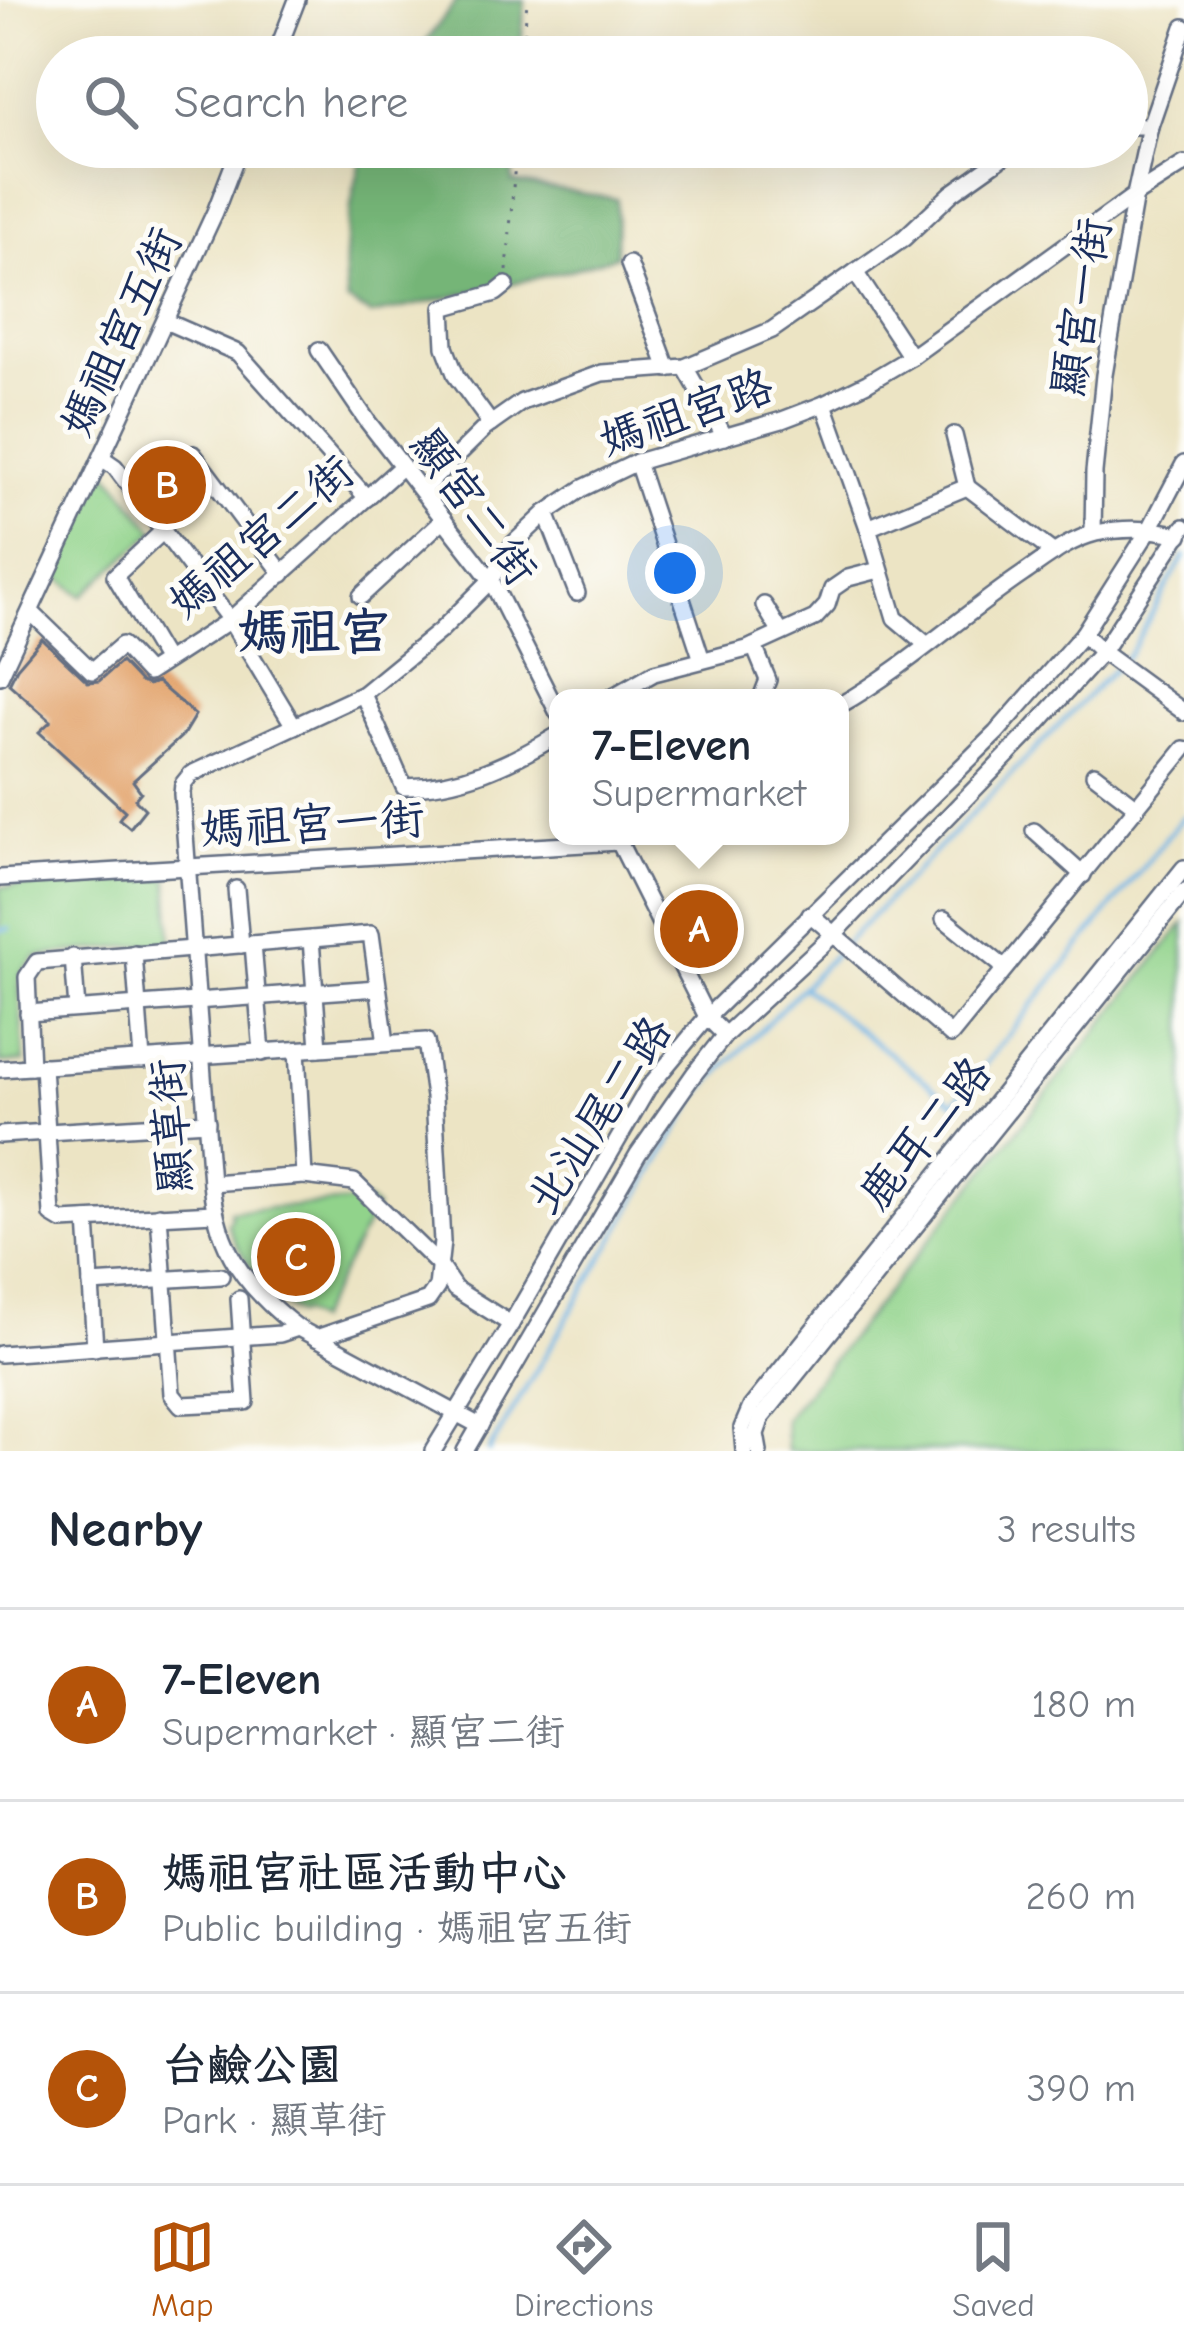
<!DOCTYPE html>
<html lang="en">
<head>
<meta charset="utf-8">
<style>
	body { margin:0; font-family:"Comic Neue","LXGW WenKai TC",sans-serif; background:#f2f2f3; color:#1f2937 }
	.you { position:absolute; left:675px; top:573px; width:42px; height:42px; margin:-30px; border:9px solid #fff; border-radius:50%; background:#1a73e8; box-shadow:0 0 0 18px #1a73e833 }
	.badge { display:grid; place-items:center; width:78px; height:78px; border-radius:50%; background:#b45309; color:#fff; font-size:39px; font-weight:700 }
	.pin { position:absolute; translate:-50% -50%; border:6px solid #fff; box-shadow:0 3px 12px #0006 }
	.popup { position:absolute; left:549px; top:689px; width:300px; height:156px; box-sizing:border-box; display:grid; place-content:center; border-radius:24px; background:#fff; filter:drop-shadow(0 3px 9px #0005); font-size:39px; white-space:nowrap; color:#747a83 }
	.popup b { font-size:45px; color:#1f2937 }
	.popup::after { content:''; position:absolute; left:50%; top:100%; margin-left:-24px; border:24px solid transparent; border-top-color:#fff }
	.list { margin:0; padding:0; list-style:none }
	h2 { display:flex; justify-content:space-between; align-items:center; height:156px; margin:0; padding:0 48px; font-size:51px }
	h2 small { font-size:39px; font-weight:400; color:#747a83 }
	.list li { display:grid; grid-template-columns:78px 1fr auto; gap:36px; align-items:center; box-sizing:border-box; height:192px; padding:0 48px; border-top:3px solid #e0e1e3 }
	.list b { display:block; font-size:45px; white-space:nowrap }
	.list p { margin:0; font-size:39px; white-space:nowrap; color:#747a83 }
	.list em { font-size:39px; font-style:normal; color:#747a83 }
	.icon { flex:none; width:66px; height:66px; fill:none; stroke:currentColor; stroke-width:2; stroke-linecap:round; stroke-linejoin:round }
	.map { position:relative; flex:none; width:1184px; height:1451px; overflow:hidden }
	.search { position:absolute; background:#fff; box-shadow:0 12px 48px #0002; left:36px; right:36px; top:36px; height:132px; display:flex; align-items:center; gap:30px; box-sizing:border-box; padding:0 42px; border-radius:66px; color:#747a83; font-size:45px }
	.sheet { height:732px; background:#fff }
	nav { display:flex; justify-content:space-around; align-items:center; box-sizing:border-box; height:168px; border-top:3px solid #e0e1e3; background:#fff; font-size:33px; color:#747a83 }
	nav a { display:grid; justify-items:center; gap:6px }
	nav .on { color:#b45309 }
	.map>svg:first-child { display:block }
	.green { fill:#91d38b; stroke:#568174; stroke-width:3 }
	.forest { fill:#74b577; stroke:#48726a; stroke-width:3 }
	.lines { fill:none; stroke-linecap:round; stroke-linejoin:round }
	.stream { stroke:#6eb3e4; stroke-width:4.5 }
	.building { fill:#e19e64 }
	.minor-casing { stroke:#646e82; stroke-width:20 }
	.path { stroke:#646e82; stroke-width:3; stroke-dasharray:3 9; stroke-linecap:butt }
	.minor { stroke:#fff; stroke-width:15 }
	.labels { text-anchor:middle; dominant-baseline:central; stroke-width:10; stroke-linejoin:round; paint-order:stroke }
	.street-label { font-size:45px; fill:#1b2f5e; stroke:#fdfcf7 }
	.quarter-label { font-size:51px; font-weight:bold; fill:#1b2f5e; stroke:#fdfcf7 }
</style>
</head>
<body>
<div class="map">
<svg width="1184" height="1451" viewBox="0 0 1184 1451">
	<rect width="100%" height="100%" fill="#fdfcf7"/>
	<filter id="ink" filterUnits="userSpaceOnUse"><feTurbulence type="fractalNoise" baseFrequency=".00833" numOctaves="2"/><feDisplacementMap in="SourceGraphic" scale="24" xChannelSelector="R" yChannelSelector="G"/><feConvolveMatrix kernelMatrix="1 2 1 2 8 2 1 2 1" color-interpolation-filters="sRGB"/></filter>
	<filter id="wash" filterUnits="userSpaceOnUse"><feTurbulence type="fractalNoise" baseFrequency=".004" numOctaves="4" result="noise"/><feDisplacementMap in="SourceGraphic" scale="48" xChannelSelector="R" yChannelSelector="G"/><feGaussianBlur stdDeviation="2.7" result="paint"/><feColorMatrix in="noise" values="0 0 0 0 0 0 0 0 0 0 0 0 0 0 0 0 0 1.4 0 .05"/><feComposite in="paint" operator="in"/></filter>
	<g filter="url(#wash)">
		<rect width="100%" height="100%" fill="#ece4c4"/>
		<g class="green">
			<path d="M 108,472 L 155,531 L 82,596 L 57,576 L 104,473 Z"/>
			<path d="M 168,877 L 172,942 L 37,956 L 22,971 L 19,982 L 24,1062 L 0,1063 L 0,887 Z"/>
			<path d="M 1184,923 L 1184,1451 L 787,1451 L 785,1419 Z"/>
			<path d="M 367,1201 L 376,1208 L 315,1321 L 301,1312 L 297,1314 C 265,1289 241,1261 227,1223 L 231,1218 L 230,1211 Z"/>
		</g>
		<g class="forest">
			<path d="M 457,0 L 525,0 L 520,57 L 414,57 Z"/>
			<path d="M 361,147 L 514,147 L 512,182 L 617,199 L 616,256 L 570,270 L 372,315 L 347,301 C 342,265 346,231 353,195 C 356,178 363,164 361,147 Z"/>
		</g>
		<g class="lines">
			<g class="stream">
				<path d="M 1123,660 L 1130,653 L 1184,556"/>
				<path d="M 0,930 L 9,929"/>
				<path d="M 803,987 L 954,1103 L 1184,816"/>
				<path d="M 489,1451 L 700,1092 L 1115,668"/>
			</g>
		</g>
		<g id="blocks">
			<g class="building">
				<path d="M 159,446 L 206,493 L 176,523 L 133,471 Z"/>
				<path d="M 42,639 L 88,682 L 99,681 L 121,662 L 140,682 L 148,685 L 157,682 L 195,715 L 183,735 L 133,781 L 141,792 L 135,799 L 145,809 L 130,828 L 119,819 L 125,811 L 39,732 L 51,721 L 9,684 L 17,668 Z"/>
				<path d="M 702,905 L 719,942 L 695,953 L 678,916 Z"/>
			</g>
		</g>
	</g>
	<g filter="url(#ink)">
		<use href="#blocks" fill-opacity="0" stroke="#646e82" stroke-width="3"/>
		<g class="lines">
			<g class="minor-casing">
				<g id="minor">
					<path d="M 275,57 L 297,0"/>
					<path d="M 1127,126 L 1150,126"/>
					<path d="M 629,264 L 668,369"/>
					<path d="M 855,272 L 911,357"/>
					<path d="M 165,321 L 238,353 L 367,498"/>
					<path d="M 319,350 L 368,422 L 491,580 L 558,713"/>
					<path d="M 685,367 L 725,437"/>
					<path d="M 824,404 L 868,528 L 895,618 L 926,644"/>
					<path d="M 491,424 L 456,376 L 445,347 L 443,308 L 496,293 L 506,285"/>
					<path d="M 954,435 L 967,487"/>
					<path d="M 193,454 L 283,574"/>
					<path d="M 102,458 L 115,467 L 230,620 L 294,726"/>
					<path d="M 637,462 L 702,660"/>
					<path d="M 422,490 L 485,428 L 522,402 L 602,373 L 685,367 L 772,330 L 904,238 L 952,193 L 1017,147"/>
					<path d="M 546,513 L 577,593"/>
					<path d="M 868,528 L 967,487 L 1054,553"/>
					<path d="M 163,531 L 115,576 L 165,660"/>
					<path d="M 1093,533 L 1094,472 L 1104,375 L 1135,195 L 1150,126 L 1184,27"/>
					<path d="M 361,596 L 444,519"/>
					<path d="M 764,605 L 781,633"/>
					<path d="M 31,612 L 92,671 L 122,645 L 148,673 L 230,620 L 401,467"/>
					<path d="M 1083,634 L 1102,652 L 1184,712"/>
					<path d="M 754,646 L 768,680 L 761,698"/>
					<path d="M 0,676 L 215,212 L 240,147"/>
					<path d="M 363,694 L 404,787 C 461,787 510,764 558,735"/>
					<path d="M 610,698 L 654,673 L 747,649 L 815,618 L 827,605 L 832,589 L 848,578 L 879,570"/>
					<path d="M 840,705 C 905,668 961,616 1023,574 C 1045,559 1070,539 1096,533 C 1125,527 1152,528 1180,535"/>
					<path d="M 1094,774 L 1137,807"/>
					<path d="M 1034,831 L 1083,875"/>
					<path d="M 616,836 L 707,1017 L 725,1035"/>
					<path d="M 0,878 L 618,842 L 627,836"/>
					<path d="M 236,889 L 241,945"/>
					<path d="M 810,914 L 951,1035 L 1184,749"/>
					<path d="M 944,919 L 1005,968"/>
					<path d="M 311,939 L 319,1048"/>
					<path d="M 253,944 L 262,1053"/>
					<path d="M 134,953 L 142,1060"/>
					<path d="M 73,957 L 77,1009"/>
					<path d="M 28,1013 L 378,988"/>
					<path d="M 297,1050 L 304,1176 L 354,1182 L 438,1264 L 455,1289 L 511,1324"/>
					<path d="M 43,1066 L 52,1215 L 62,1221 L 214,1213"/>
					<path d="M 31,1067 L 27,977 L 37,962 L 371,934 L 386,1043"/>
					<path d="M 0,1069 L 426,1041 L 434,1097 L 442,1242 L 437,1287 L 428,1300 L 316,1338"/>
					<path d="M 0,1135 L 207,1122"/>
					<path d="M 211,1183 L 304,1176"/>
					<path d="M 159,1215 L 172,1394 L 181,1405 L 246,1402 L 239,1299"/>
					<path d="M 87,1220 L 95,1348"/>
					<path d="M 91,1284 L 221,1276"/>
					<path d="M 0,1354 L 280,1334 L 298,1328"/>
					<path d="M 480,1426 L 298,1328 C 245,1287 217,1250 211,1183 L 182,794 L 183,784 L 191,774 L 363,694 L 440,631 L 491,580 L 513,544 L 546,513 L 583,488 L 637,462 L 782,420 L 824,404 L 867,383 L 911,357 L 1135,195 L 1184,164"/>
					<path d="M 433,1451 L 511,1324 L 648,1088 L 707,1017 L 996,733 L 1083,634 L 1151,527 L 1184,464"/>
					<path d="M 465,1451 L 638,1154 L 694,1074 L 725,1035 L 834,934 L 1031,731 L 1102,652 L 1184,527"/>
					<path d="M 744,1451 L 742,1428 L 751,1407 L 1184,868"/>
					<path d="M 759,1451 L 756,1434 L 762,1417 L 1184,892"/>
				</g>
			</g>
			<g class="path">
				<path d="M 523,57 L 527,0"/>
				<path d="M 507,271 L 516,147"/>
			</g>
			<use href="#minor" class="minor"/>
		</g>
	</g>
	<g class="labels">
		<g class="street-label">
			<text transform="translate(1081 307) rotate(-81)">顯宮一街</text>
			<text transform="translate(121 332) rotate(-65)">媽祖宮五街</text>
			<text transform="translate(686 413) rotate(-19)">媽祖宮路</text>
			<text transform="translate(474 507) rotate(54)">顯宮二街</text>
			<text transform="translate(261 537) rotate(-40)">媽祖宮二街</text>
			<text transform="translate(312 824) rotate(-3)">媽祖宮一街</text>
			<text transform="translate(599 1115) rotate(-57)">北汕尾二路</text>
			<text transform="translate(171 1126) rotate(-94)">顯草街</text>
			<text transform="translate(925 1133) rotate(-51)">鹿耳二路</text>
		</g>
		<g class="quarter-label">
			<text x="314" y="632">媽祖宮</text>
		</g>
	</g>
</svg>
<div class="you"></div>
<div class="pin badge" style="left:699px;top:929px">A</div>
<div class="popup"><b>7-Eleven</b>Supermarket</div>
<div class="pin badge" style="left:167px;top:485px">B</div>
<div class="pin badge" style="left:296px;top:1257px">C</div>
<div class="search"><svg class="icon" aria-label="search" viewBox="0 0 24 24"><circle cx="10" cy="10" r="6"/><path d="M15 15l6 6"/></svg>Search here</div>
</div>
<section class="sheet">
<h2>Nearby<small>3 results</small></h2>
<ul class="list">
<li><span class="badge">A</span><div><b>7-Eleven</b><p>Supermarket · 顯宮二街</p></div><em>180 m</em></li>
<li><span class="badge">B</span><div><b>媽祖宮社區活動中心</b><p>Public building · 媽祖宮五街</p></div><em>260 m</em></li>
<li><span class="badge">C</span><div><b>台鹼公園</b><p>Park · 顯草街</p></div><em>390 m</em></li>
</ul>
</section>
<nav>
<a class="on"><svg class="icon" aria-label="map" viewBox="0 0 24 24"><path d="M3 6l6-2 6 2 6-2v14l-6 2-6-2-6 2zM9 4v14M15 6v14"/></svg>Map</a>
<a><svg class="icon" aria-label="directions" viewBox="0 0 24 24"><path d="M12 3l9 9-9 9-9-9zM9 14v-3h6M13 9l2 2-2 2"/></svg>Directions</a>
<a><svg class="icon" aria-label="saved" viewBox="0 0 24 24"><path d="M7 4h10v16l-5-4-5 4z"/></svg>Saved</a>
</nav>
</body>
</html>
